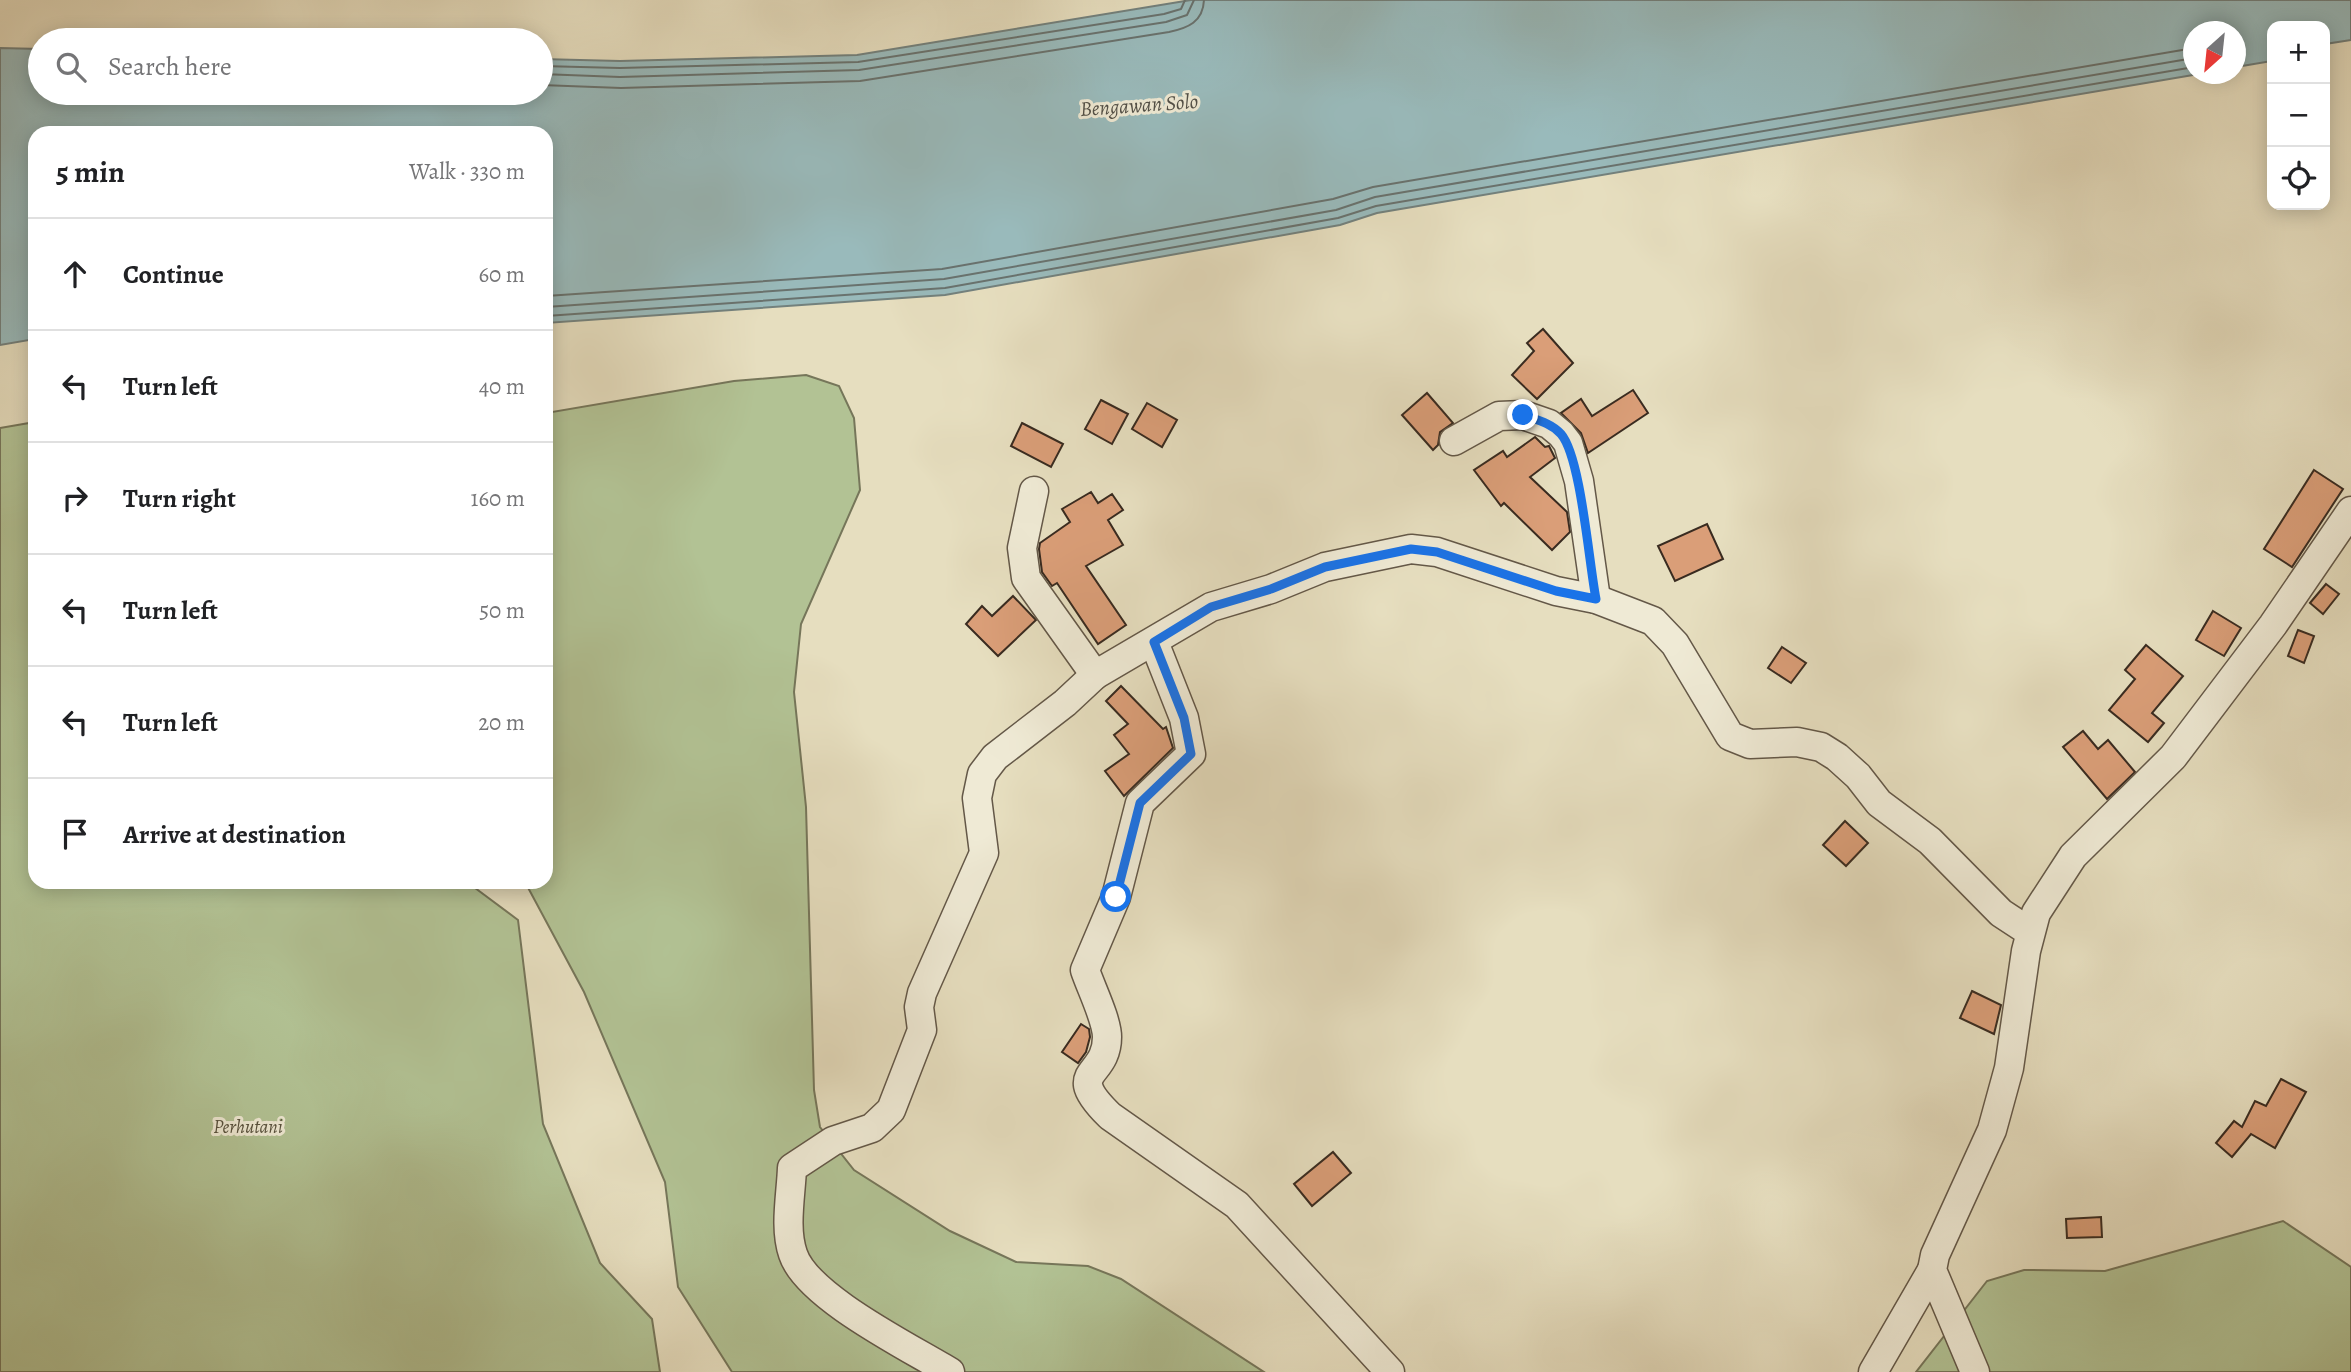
<!DOCTYPE html>
<html lang="en">
<head>
<meta charset="utf-8">
<style>
	body { margin:0; font-family:Alegreya,serif; background:#f6f6f6; color:#202124 }
	.controls { position:absolute; right:21px; top:21px; display:grid; overflow:hidden; border-radius:14px; box-shadow:0 4px 18px #0003 }
	.controls button { width:63px; height:63px; display:grid; place-items:center; padding:0; border:0; border-bottom:2px solid #e0e0e0; background:#fff; color:#202124; font:35px sans-serif }
	.compass { position:absolute; left:2183px; top:21px; width:63px; height:63px; border-radius:50%; background:#fff; box-shadow:0 4px 18px #0003; rotate:207deg }
	.stop { position:absolute; width:21px; height:21px; margin:-16px; border:5px solid #1a73e8; border-radius:50%; background:#fff }
	.stop.end { background:#1a73e8; border-color:#fff; box-shadow:0 2px 7px #0008 }
	.list { margin:0; padding:0; list-style:none }
	h2 { display:flex; justify-content:space-between; align-items:center; height:91px; margin:0; padding:0 28px; font-size:30px }
	h2 small { font-size:23px; font-weight:400; color:#757577 }
	.list li { display:grid; grid-template-columns:46px 1fr auto; gap:21px; align-items:center; box-sizing:border-box; height:112px; padding:0 28px; border-top:2px solid #e0e0e0 }
	.list b { display:block; font-size:26px; white-space:nowrap }
	.list em { font-size:23px; font-style:normal; color:#757577 }
	.icon { flex:none; width:38px; height:38px; fill:none; stroke:currentColor; stroke-width:2; stroke-linecap:round; stroke-linejoin:round }
	.map { position:relative; flex:none; width:2351px; height:1372px; overflow:hidden }
	.search { position:absolute; background:#fff; box-shadow:0 4px 18px #0003; left:28px; top:28px; width:525px; height:77px; display:flex; align-items:center; gap:18px; box-sizing:border-box; padding:0 24px; border-radius:38px; color:#757577; font-size:26px }
	.panel { position:absolute; background:#fff; box-shadow:0 4px 18px #0003; left:28px; top:126px; width:525px; height:763px; border-radius:21px }
	.map>svg:first-child { display:block }
	.green { fill:#b2c294; stroke:#76765a; stroke-width:2 }
	.water { fill:#99babb; stroke:#73817d; stroke-width:2 }
	.lines { fill:none; stroke-linecap:round; stroke-linejoin:round }
	.shore { stroke:#69726e; stroke-width:2 }
	.building { fill:#da9e78; stroke:#392b20; stroke-width:2 }
	.minor-casing { stroke:#645848; stroke-width:31 }
	.minor { stroke:#efead5; stroke-width:28 }
	.route { stroke:#1a73e8; stroke-width:9 }
	.labels { text-anchor:middle; dominant-baseline:central; stroke-width:6; stroke-linejoin:round; paint-order:stroke }
	.park-label { font-size:19px; font-style:italic; fill:#57513d; stroke:#efead5 }
	.water-label { font-size:21px; font-style:italic; fill:#514f47; stroke:#efead5 }
</style>
</head>
<body>
<div class="map">
<svg width="2351" height="1372" viewBox="0 0 2351 1372">
	<rect width="100%" height="100%" fill="#e6debf"/>
	<filter id="stains"><feTurbulence type="fractalNoise" baseFrequency=".00286" numOctaves="4"/><feColorMatrix values="0 0 0 0 .2 0 0 0 0 .09 0 0 0 0 .02 0 0 0 .5 -.17"/></filter>
	<radialGradient id="worn" r=".72"><stop offset=".6" stop-color="#630" stop-opacity="0"/><stop offset="1" stop-color="#630" stop-opacity=".3"/></radialGradient>
	<g class="green">
		<path d="M 806,375 L 839,386 L 854,418 L 860,490 L 801,624 L 794,692 L 806,807 L 814,1090 L 820,1127 L 854,1170 L 950,1231 L 1016,1262 L 1088,1266 L 1121,1279 L 1264,1372 L 732,1372 L 678,1287 L 665,1182 L 584,992 L 525,882 L 546,882 L 546,413 L 734,381 Z"/>
		<path d="M 35,422 L 35,882 L 467,882 L 518,920 L 543,1124 L 600,1263 L 652,1319 L 660,1372 L 0,1372 L 0,428 Z"/>
		<path d="M 2283,1221 L 2351,1267 L 2351,1372 L 1916,1372 L 1987,1281 L 2024,1270 L 2105,1271 Z"/>
	</g>
	<path class="water" d="M 1191,0 L 2351,0 L 2351,40 L 2325,44 L 2325,26 L 2272,26 L 2272,61 L 2236,67 L 2236,32 L 2194,32 L 2194,74 L 2199,74 L 1377,213 L 1340,225 L 945,295 L 546,323 L 546,133 L 35,133 L 35,339 L 0,345 L 0,48 L 40,49 L 40,93 L 541,93 L 541,59 L 620,61 L 857,55 Z"/>
	<g class="lines">
		<g class="shore">
			<path d="M 541,66 L 620,68 L 858,62 L 1164,14 L 1181,9 L 1185,0"/>
			<path d="M 541,74 L 620,77 L 859,70 L 1166,22 L 1187,15 L 1194,0"/>
			<path d="M 541,85 L 621,88 L 860,81 L 1169,32 C 1188,28 1203,22 1204,0"/>
			<path d="M 546,296 L 942,269 L 1333,199 L 1373,187 L 2194,48"/>
			<path d="M 546,307 L 944,279 L 1336,210 L 1375,197 L 2194,58"/>
			<path d="M 546,316 L 945,288 L 1338,218 L 1376,206 L 2194,67"/>
		</g>
	</g>
	<g class="building">
		<path d="M 1543,329 L 1573,363 L 1537,399 L 1512,375 L 1534,351 L 1527,343 Z"/>
		<path d="M 1633,390 L 1648,413 L 1588,453 L 1581,433 L 1561,413 L 1581,399 L 1592,416 Z"/>
		<path d="M 1427,393 L 1453,423 L 1440,432 L 1438,445 L 1433,450 L 1402,415 Z"/>
		<path d="M 1101,400 L 1128,414 L 1112,444 L 1085,429 Z"/>
		<path d="M 1147,403 L 1177,420 L 1162,447 L 1132,429 Z"/>
		<path d="M 1022,423 L 1063,444 L 1051,467 L 1011,446 Z"/>
		<path d="M 1535,437 L 1545,447 L 1549,446 L 1555,458 L 1530,477 L 1567,512 L 1570,532 L 1552,550 L 1504,503 L 1501,506 L 1474,470 L 1503,451 L 1507,457 Z"/>
		<path d="M 2314,470 L 2343,489 L 2292,567 L 2264,549 Z"/>
		<path d="M 1091,492 L 1098,503 L 1112,494 L 1123,510 L 1108,520 L 1123,545 L 1086,566 L 1126,625 L 1098,644 L 1057,583 L 1052,586 L 1042,572 L 1039,549 L 1040,543 L 1070,522 L 1062,509 Z"/>
		<path d="M 1707,524 L 1723,559 L 1675,581 L 1658,546 Z"/>
		<path d="M 2326,584 L 2339,594 L 2323,614 L 2310,603 Z"/>
		<path d="M 1013,596 L 1036,620 L 998,656 L 966,624 L 982,606 L 992,616 Z"/>
		<path d="M 2213,611 L 2241,628 L 2224,656 L 2196,640 Z"/>
		<path d="M 2298,630 L 2314,636 L 2304,663 L 2288,656 Z"/>
		<path d="M 2146,645 L 2183,676 L 2152,713 L 2164,723 L 2148,742 L 2109,710 L 2135,679 L 2125,670 Z"/>
		<path d="M 1782,647 L 1806,663 L 1791,683 L 1768,668 Z"/>
		<path d="M 1121,686 L 1163,729 L 1166,727 L 1173,748 L 1124,796 L 1105,771 L 1129,754 L 1114,735 L 1128,724 L 1106,701 Z"/>
		<path d="M 2083,731 L 2098,749 L 2108,740 L 2135,772 L 2107,799 L 2063,747 Z"/>
		<path d="M 1845,821 L 1868,843 L 1846,866 L 1823,845 Z"/>
		<path d="M 1972,991 L 2001,1005 L 1994,1034 L 1960,1018 Z"/>
		<path d="M 1081,1024 L 1089,1029 L 1090,1037 L 1086,1052 L 1078,1063 L 1062,1052 Z"/>
		<path d="M 2281,1079 L 2306,1092 L 2275,1148 L 2251,1134 L 2232,1157 L 2216,1143 L 2234,1121 L 2242,1127 L 2255,1101 L 2266,1106 Z"/>
		<path d="M 1333,1152 L 1351,1173 L 1312,1206 L 1294,1184 Z"/>
		<path d="M 2101,1217 L 2102,1237 L 2067,1238 L 2066,1219 Z"/>
	</g>
	<g class="lines">
		<g class="minor-casing">
			<g id="minor">
				<path d="M 1454,441 L 1499,416 L 1523,415 L 1549,424 L 1561,434 L 1568,443 L 1579,481 L 1596,599"/>
				<path d="M 1034,491 L 1022,548 L 1026,578 L 1095,675"/>
				<path d="M 1154,642 L 1184,718 L 1191,754 L 1140,803 L 1116,897 L 1085,970 C 1091,988 1107,1020 1107,1037 C 1107,1079 1062,1069 1110,1116 L 1237,1205 L 1390,1372"/>
				<path d="M 950,1372 C 911,1348 807,1297 793,1254 C 784,1228 791,1195 792,1168 L 833,1141 L 872,1128 L 891,1110 L 922,1030 L 919,1007 L 922,993 L 984,853 L 977,798 L 982,774 L 995,757 L 1065,703 L 1095,675 L 1211,607 L 1271,589 L 1325,567 L 1411,549 L 1437,552 L 1556,591 L 1596,599 L 1653,621 L 1675,644 L 1730,736 L 1750,744 L 1797,742 L 1821,747 L 1837,757 L 1858,776 L 1879,803 L 1930,841 L 2001,913 L 2030,932"/>
				<path d="M 1873,1372 L 1932,1270"/>
				<path d="M 1975,1372 L 1932,1270 L 1935,1255 L 1992,1130 L 2009,1068 L 2026,951 L 2036,913 L 2073,856 L 2173,757 L 2273,625 L 2351,511"/>
			</g>
		</g>
		<use href="#minor" class="minor"/>
	</g>
	<g class="lines">
		<path class="route" d="M 1116,897 L 1140,803 L 1191,754 L 1184,718 L 1154,642 L 1211,607 L 1271,589 L 1325,567 L 1411,549 L 1437,552 L 1556,591 L 1596,599 C 1589,564 1581,457 1561,434 C 1551,423 1537,420 1523,415"/>
	</g>
	<g class="labels">
		<g class="park-label">
			<text x="248" y="1127">Perhutani</text>
		</g>
		<g class="water-label">
			<text transform="translate(1139 105) rotate(-4)">Bengawan Solo</text>
		</g>
	</g>
	<rect width="100%" height="100%" filter="url(#stains)"/>
	<rect width="100%" height="100%" fill="url(#worn)"/>
</svg>
<div class="controls">
<button>+</button>
<button>−</button>
<button><svg class="icon" aria-label="locate" viewBox="0 0 24 24"><circle cx="12" cy="12" r="6"/><path d="M12 2v4M12 18v4M2 12h4M18 12h4"/></svg></button>
</div>
<svg class="compass" viewBox="-18 -18 36 36"><path d="M0-13l5 13h-10z" fill="#e53935"/><path d="M0 13l5-13h-10z" fill="#757577"/></svg>
<div class="stop" style="left:1116px;top:897px"></div>
<div class="stop end" style="left:1523px;top:415px"></div>
<div class="search"><svg class="icon" aria-label="search" viewBox="0 0 24 24"><circle cx="10" cy="10" r="6"/><path d="M15 15l6 6"/></svg>Search here</div>
<section class="panel">
<h2>5 min<small>Walk · 330 m</small></h2>
<ul class="list">
<li><svg class="icon" aria-label="ahead" viewBox="0 0 24 24"><path d="M12 20V5M6 11l6-6 6 6"/></svg><div><b>Continue</b></div><em>60 m</em></li>
<li><svg class="icon" aria-label="left" viewBox="0 0 24 24"><path d="M17 20v-9H6M10 6l-5 5 5 5"/></svg><div><b>Turn left</b></div><em>40 m</em></li>
<li><svg class="icon" aria-label="right" viewBox="0 0 24 24"><path d="M7 20v-9h11M14 6l5 5-5 5"/></svg><div><b>Turn right</b></div><em>160 m</em></li>
<li><svg class="icon" aria-label="left" viewBox="0 0 24 24"><path d="M17 20v-9H6M10 6l-5 5 5 5"/></svg><div><b>Turn left</b></div><em>50 m</em></li>
<li><svg class="icon" aria-label="left" viewBox="0 0 24 24"><path d="M17 20v-9H6M10 6l-5 5 5 5"/></svg><div><b>Turn left</b></div><em>20 m</em></li>
<li><svg class="icon" aria-label="arrive" viewBox="0 0 24 24"><path d="M6 21V4h12l-3 4 3 4H6"/></svg><div><b>Arrive at destination</b></div></li>
</ul>
</section>
</div>
</body>
</html>
